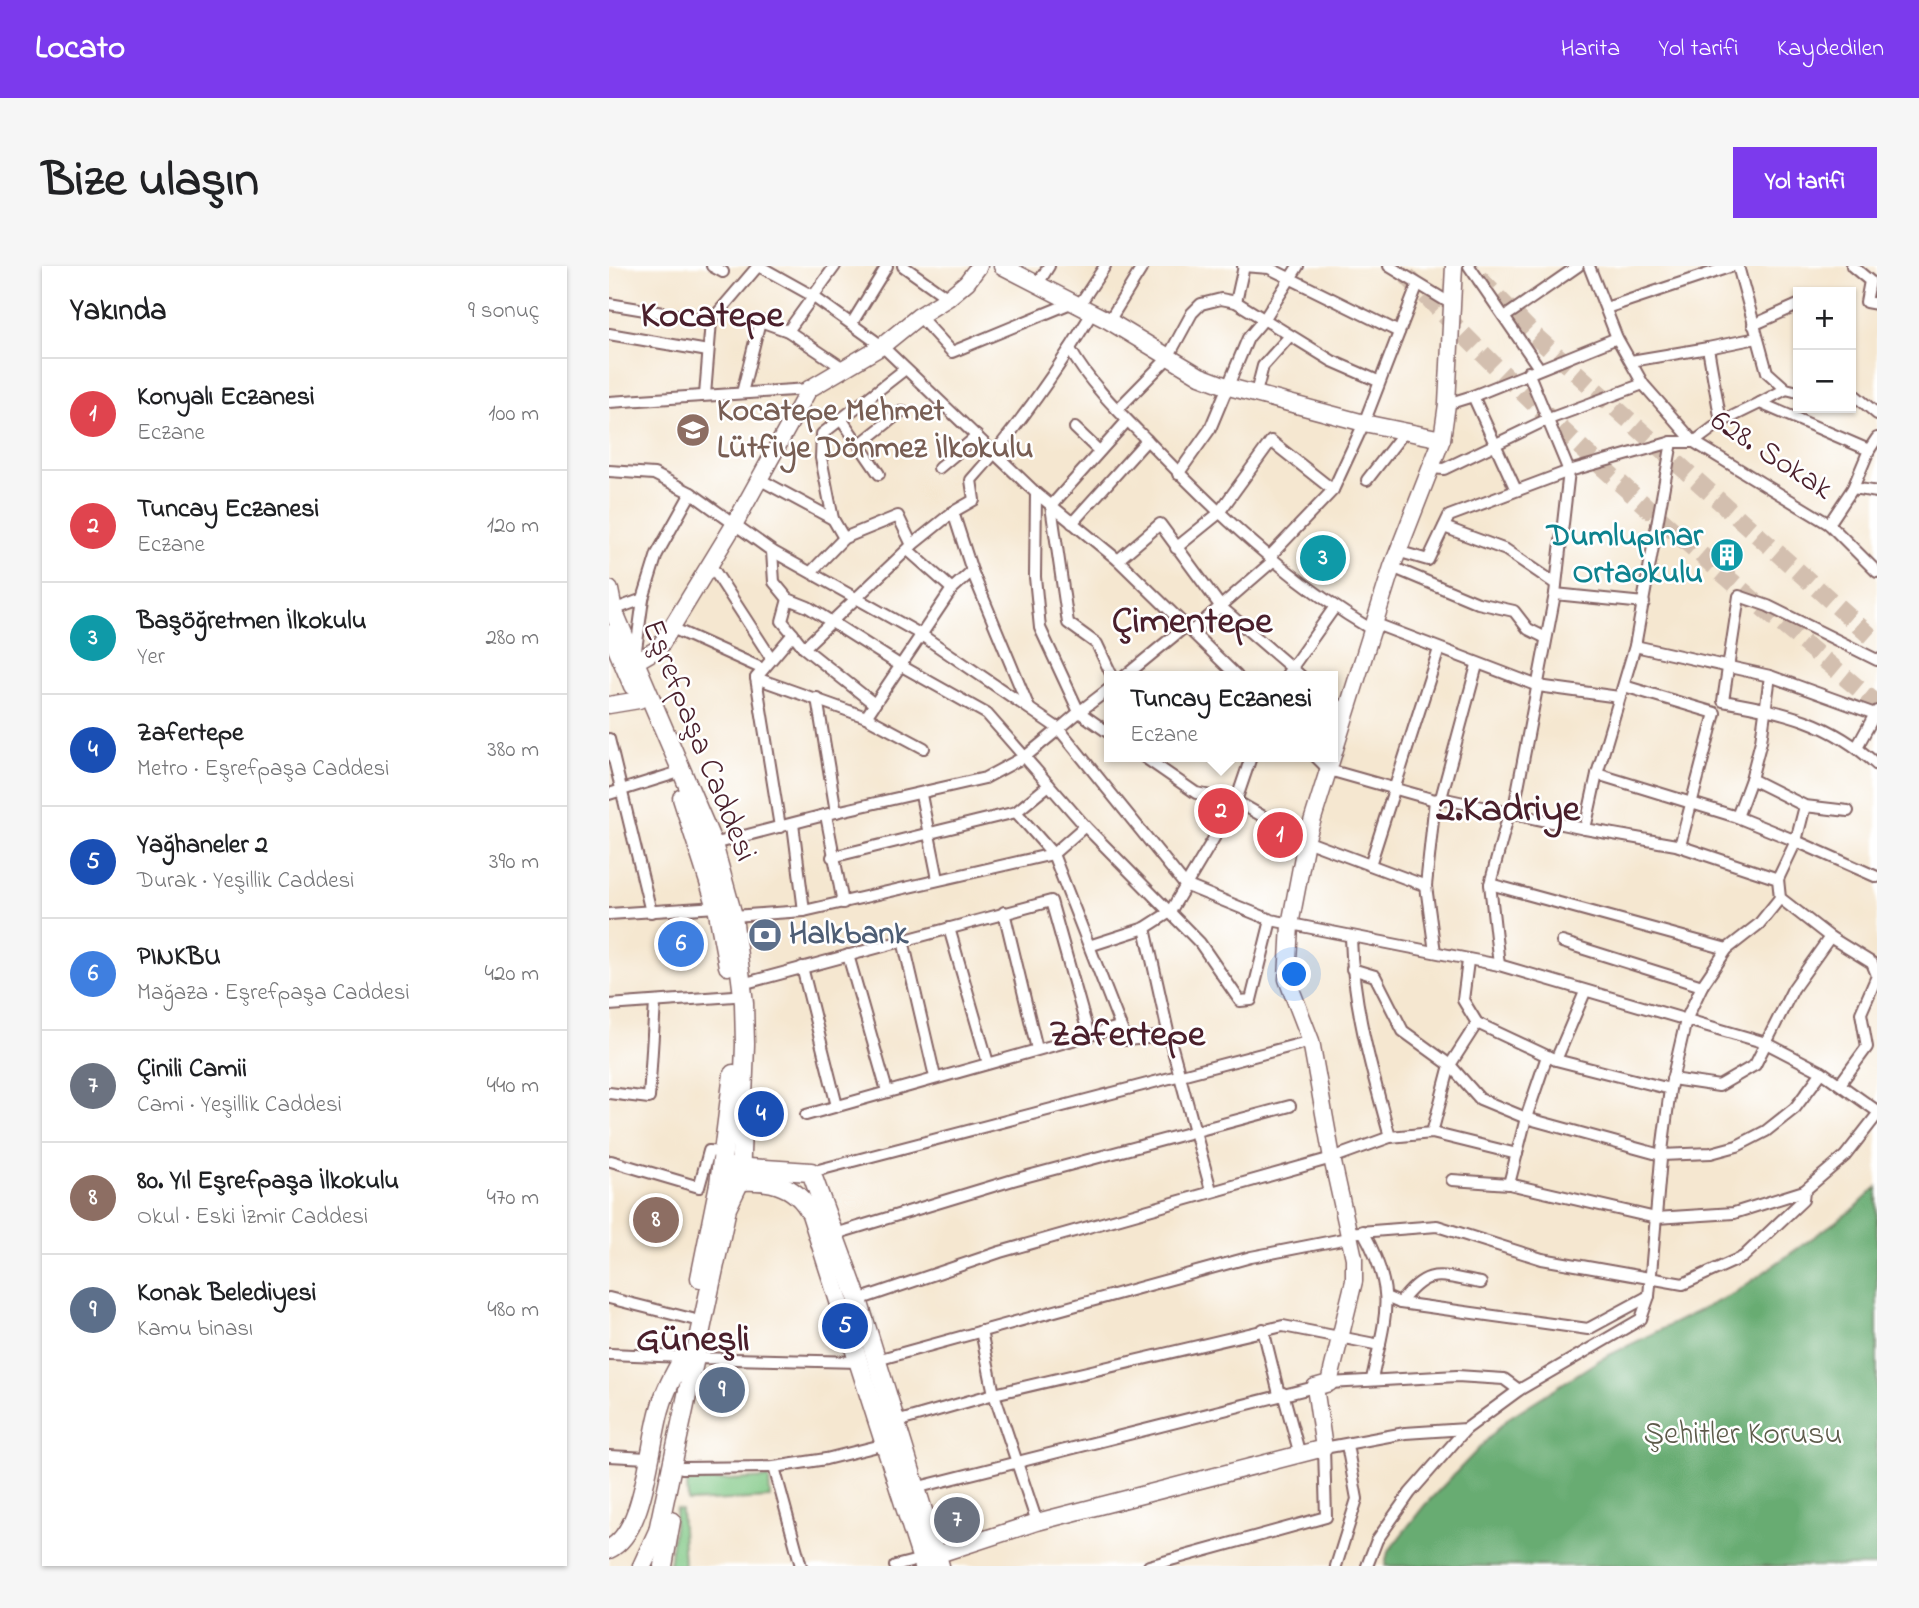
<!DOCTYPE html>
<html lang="tr">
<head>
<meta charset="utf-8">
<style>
	body { margin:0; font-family:"Indie Flower",sans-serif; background:#f6f6f6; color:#202124 }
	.controls { position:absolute; right:21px; top:21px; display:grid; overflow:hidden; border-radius:0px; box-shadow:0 2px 5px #0004 }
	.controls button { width:63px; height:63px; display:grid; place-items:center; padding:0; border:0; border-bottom:2px solid #e0e0e0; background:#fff; color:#202124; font:35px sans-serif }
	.you { position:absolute; left:686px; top:709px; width:24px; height:24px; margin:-18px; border:5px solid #fff; border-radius:50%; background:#1a73e8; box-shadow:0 0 0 10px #1a73e833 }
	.badge { display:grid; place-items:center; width:46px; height:46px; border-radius:50%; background:#7c3aed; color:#fff; font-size:23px; font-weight:700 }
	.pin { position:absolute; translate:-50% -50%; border:4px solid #fff; box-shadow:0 2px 7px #0006 }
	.popup { position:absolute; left:495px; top:405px; width:234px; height:91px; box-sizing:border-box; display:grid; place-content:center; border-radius:0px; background:#fff; filter:drop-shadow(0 2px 5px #0005); font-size:23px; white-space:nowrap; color:#757577 }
	.popup b { font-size:26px; color:#202124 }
	.popup::after { content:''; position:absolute; left:50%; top:100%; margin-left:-14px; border:14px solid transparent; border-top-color:#fff }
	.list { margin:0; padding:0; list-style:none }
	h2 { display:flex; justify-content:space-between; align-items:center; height:91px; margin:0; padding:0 28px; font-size:30px }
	h2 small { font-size:23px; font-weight:400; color:#757577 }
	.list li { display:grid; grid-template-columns:46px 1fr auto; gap:21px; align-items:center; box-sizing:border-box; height:112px; padding:0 28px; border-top:2px solid #e0e0e0 }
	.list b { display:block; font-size:26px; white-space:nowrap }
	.list p { margin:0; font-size:23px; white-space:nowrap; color:#757577 }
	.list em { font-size:23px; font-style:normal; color:#757577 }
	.map { position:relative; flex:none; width:1268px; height:1300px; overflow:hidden; border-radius:0px }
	header { display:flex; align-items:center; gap:42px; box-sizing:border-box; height:98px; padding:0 35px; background:#7c3aed; color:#fff }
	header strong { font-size:33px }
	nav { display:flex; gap:38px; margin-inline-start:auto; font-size:24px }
	.intro { display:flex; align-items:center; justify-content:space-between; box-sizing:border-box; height:168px; padding:0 42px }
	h1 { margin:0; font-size:49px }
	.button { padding:18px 32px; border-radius:0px; background:#7c3aed; color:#fff; font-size:24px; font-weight:700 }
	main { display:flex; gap:42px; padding:0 42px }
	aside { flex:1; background:#fff; border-radius:0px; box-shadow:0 2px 5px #0004 }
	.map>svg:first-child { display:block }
	.green { fill:#7fc784; stroke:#647358; stroke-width:2 }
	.forest { fill:#67ac72; stroke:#58664e; stroke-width:2 }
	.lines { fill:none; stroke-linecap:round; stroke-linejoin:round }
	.primary-tunnel { stroke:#d3bfaf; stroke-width:18; stroke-dasharray:18 9; stroke-linecap:butt }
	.street-casing { stroke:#866565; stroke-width:14 }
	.secondary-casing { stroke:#866565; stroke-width:19 }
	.primary-casing { stroke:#866565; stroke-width:21 }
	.street { stroke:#fff; stroke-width:10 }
	.secondary { stroke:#fff; stroke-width:16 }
	.primary { stroke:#fff; stroke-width:18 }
	.labels { text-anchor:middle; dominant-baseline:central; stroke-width:5; stroke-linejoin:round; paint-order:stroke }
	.education-label { font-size:32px; font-weight:bold; fill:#785e54; stroke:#fff; text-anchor:start }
	.street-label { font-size:32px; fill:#4a1f2b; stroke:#fff }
	.culture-label { font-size:32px; font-weight:bold; fill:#0d838f; stroke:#fff; text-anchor:end }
	.service-label { font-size:32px; font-weight:bold; fill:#4e5e75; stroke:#fff; text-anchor:start }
	.park-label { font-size:32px; fill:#5d5a4a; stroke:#fff }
	.district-label { font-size:38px; font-weight:bold; fill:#4a1f2b; stroke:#fff }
</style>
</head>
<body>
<header>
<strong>Locato</strong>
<nav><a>Harita</a><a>Yol tarifi</a><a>Kaydedilen</a></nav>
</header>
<div class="intro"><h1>Bize ulaşın</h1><a class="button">Yol tarifi</a></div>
<main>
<aside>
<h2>Yakında<small>9 sonuç</small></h2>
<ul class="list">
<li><span class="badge" style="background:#e0444e">1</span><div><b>Konyalı Eczanesi</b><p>Eczane</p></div><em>100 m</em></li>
<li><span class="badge" style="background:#e0444e">2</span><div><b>Tuncay Eczanesi</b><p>Eczane</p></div><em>120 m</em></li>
<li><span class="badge" style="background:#0f9aa8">3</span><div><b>Başöğretmen İlkokulu</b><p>Yer</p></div><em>280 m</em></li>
<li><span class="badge" style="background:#1a4fb4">4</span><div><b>Zafertepe</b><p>Metro · Eşrefpaşa Caddesi</p></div><em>380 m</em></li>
<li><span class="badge" style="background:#1a4fb4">5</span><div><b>Yağhaneler 2</b><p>Durak · Yeşillik Caddesi</p></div><em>390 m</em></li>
<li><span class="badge" style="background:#3f7fe0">6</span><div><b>PINKBU</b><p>Mağaza · Eşrefpaşa Caddesi</p></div><em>420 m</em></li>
<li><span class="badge" style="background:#6b7280">7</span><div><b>Çinili Camii</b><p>Cami · Yeşillik Caddesi</p></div><em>440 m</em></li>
<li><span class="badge" style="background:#8d6e63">8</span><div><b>80. Yıl Eşrefpaşa İlkokulu</b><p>Okul · Eski İzmir Caddesi</p></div><em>470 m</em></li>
<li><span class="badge" style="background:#5c6f8a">9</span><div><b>Konak Belediyesi</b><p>Kamu binası</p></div><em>480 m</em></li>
</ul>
</aside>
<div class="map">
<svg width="1268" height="1300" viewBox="0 0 1268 1300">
	<rect width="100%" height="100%" fill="#fff"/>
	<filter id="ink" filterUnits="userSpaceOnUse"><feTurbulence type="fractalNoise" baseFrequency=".0143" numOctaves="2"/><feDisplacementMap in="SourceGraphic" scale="14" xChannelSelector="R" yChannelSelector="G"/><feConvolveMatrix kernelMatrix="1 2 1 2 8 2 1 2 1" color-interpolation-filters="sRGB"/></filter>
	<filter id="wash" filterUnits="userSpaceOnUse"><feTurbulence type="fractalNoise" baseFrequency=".00686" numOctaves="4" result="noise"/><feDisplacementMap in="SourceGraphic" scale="28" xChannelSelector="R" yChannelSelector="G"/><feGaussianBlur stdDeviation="1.57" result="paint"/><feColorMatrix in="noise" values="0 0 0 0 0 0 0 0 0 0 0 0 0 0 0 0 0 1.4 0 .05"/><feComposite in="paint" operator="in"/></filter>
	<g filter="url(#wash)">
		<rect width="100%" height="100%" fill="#f5e7d0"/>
		<g class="green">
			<path d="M 160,1212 L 161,1232 L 79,1236 L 78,1216 Z"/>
			<path d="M 67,1243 L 72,1244 L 75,1300 L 60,1300 Z"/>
		</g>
		<path class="forest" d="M 1268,921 L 1268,1300 L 776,1300 L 779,1286 L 815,1240 L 898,1153 L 992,1093 L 1124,1028 L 1246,942 Z"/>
	</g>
	<g filter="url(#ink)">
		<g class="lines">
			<g class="primary-tunnel">
				<path d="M 798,10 C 944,165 1105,302 1268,438"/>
				<path d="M 870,12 L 926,70 L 1268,376"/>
			</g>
			<g class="street-casing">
				<g id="street">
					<path d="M 103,0 L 114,6"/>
					<path d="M 150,0 L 202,29 L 273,80 L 427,227 L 509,294 L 628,410"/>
					<path d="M 294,0 L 339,32"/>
					<path d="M 634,0 L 660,2 L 790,66"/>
					<path d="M 780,0 L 844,39"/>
					<path d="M 860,0 L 930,102"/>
					<path d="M 980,0 L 1008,72 L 1034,118 L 1085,176 L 1220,258 L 1268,306"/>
					<path d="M 1129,0 L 1158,106 L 1177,123 L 1189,126"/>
					<path d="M 1243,0 L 1261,15 L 1257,36 L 1268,38"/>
					<path d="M 428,19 L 440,0"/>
					<path d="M 627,36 L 635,0"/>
					<path d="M 0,38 L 102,55"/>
					<path d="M 469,41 L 496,0"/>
					<path d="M 997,42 L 1123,0"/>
					<path d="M 310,50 L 343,86 L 462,37"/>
					<path d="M 897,50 L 969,0"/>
					<path d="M 500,55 L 534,0"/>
					<path d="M 243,57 L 278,0"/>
					<path d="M 1144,59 L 1189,39"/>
					<path d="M 179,65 L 226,0"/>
					<path d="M 0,68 L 99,85"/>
					<path d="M 461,83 C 479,116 511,147 537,173 C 606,245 678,314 765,365"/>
					<path d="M 1022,95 L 1099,82"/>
					<path d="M 1242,126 L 1268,148"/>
					<path d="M 133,127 L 151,55 L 179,65 L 234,102"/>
					<path d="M 647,127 L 654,100 L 680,71"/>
					<path d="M 96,129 L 102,55 L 149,0"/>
					<path d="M 864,130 L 907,224"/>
					<path d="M 0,136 L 200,123"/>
					<path d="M 1151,137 L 1177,123"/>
					<path d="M 838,138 L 864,130 L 1008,72"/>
					<path d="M 509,143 L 558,93 L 583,47 L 592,38 L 612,33 L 627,36 L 723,95 L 769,115"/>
					<path d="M 233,154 L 270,208"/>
					<path d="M 1112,156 L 1099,82 L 1148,72"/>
					<path d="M 466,162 L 489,184"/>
					<path d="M 250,179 L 293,145"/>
					<path d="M 1260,184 L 1268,172"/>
					<path d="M 330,202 L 368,170"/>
					<path d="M 821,202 L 835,203 L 937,154 L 1034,118"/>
					<path d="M 0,205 L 45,208 L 82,227 L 163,285 L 311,368 L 450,463 L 470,446 L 500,467"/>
					<path d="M 569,208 L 601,163 L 639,72 L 656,52 L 689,0"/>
					<path d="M 150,213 L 224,253 L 235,272"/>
					<path d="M 758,214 L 796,165"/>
					<path d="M 1244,222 L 1268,226"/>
					<path d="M 427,227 L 426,311 L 431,362 L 470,446 L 500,423"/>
					<path d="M 344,246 L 363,305 L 420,442"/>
					<path d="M 224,253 L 212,192 L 213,168 L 295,104"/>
					<path d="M 463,257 L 538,174"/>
					<path d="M 1220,258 L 1244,222 L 1260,184 L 1151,137 L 1112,156 L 1085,176 L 1063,176 L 1026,380 L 988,508 L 976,563 L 1067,579 L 1169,613 L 1171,632 L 1221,671 L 1263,697 L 1268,709"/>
					<path d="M 835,261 L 897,284 L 947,318"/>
					<path d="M 567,282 L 609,248 L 662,175 L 724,224"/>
					<path d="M 299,284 L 343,323"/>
					<path d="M 163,285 L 165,316 L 179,333 L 199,341 L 289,398 L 378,448 L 476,560 L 591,677 L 631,735 L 642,734 L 662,654"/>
					<path d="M 788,285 L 819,294 L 840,250 L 960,205 L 1063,176"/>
					<path d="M 662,289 L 724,224 L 755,157 L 808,20"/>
					<path d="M 509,294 L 551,258 L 612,341 L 692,410"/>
					<path d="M 101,298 L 162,392"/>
					<path d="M 783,301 L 869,337 L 905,345 L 919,363 L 937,372"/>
					<path d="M 203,305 L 235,272 L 289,250 L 303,279"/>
					<path d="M 946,328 L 1035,337"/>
					<path d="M 179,333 L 173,355 L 184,368"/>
					<path d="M 4,344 L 34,333"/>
					<path d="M 767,358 L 929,420 L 1010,431"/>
					<path d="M 63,362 L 154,403"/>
					<path d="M 583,365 L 664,295"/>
					<path d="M 1026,380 L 1161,410 L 1266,448 L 1268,445"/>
					<path d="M 195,382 L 264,437"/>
					<path d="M 26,391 L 34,333 L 48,288 L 82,227"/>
					<path d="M 1268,394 L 1159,340 L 1130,330 L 1114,435 C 1175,446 1221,455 1268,499"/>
					<path d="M 503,410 L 488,378 L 459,357 L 442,240 L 518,155"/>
					<path d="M 516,410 L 577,360"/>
					<path d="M 677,410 L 725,342"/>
					<path d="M 1161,410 L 1152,475 L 1142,513 L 1196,540"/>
					<path d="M 147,412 L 257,451 L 315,482"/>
					<path d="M 1015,420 L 1106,447 L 1071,580"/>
					<path d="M 208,432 L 227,546"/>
					<path d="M 724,435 L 739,447"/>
					<path d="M 257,451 L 343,323 L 363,305"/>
					<path d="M 0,473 L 42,646"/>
					<path d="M 1248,481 L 1266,448"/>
					<path d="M 535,491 L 587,527 L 627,535 L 697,575 L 817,620"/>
					<path d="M 707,491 L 720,504 L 826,534"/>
					<path d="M 988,508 L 1128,551 L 1187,575 L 1169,613"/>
					<path d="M 0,528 L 64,508"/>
					<path d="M 312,529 L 329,613"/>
					<path d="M 832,532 L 868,399"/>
					<path d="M 1239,545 L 1196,540 L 1187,575 L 1268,611"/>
					<path d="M 407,546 L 444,588 L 517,774 L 560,770"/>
					<path d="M 217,549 L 234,637"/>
					<path d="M 1128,551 L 1142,513"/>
					<path d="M 184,558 L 195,645"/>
					<path d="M 171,561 L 147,412 L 184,368 L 195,382 L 303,279 L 344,246 L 365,234 L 362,214 C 407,164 448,105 483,47"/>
					<path d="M 104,578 L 227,546 L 376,512 L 417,490 L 450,463 L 576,619 L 662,654 L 890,699 L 1157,777 L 1213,806 L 1268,845"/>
					<path d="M 223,591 L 407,546 L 440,519"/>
					<path d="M 761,599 L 830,383"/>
					<path d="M 881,618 L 1118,683"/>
					<path d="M 395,646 L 428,783"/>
					<path d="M 0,648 L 108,641"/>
					<path d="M 124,650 L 195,645 L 444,588 L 476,560"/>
					<path d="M 340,662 L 379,797"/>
					<path d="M 536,662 L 560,770 L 602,924"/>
					<path d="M 742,672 C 744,740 763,806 781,871"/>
					<path d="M 294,674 L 326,811"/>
					<path d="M 953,676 L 1093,720"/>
					<path d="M 483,679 L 536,662 L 561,646 L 627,535 L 642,491"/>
					<path d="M 826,686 L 817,620 L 826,534 L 832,532 L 900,547 L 906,537 L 946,328 L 960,205 L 919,106"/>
					<path d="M 239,689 L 278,825"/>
					<path d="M 859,695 L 854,734 L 868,757 L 947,794 L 1061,823"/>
					<path d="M 890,699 L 881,618 L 900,547 L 976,563"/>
					<path d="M 193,701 L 228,840"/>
					<path d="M 743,703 L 766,710 L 794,765 L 841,799 L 871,833 L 917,852 L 1052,889 L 1102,887 L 1128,880 L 1157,865 L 1186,842 L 1213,806"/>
					<path d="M 133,718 L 442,635 L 480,770"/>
					<path d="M 0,739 L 125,730"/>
					<path d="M 947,794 L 976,726"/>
					<path d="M 1063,813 L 1110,820 L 1146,799 L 1184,723 L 1221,671"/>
					<path d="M 1231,818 L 1258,781 L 1252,747 L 1268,710"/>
					<path d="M 0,827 L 40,832 L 46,737"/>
					<path d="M 197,849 L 510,761"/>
					<path d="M 823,867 L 841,799 L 868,757"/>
					<path d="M 2,895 L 90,921 L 100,885 L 114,886"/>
					<path d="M 202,906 L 702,775"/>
					<path d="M 843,914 L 900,918 L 1047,952 L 1125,947 L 1195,925"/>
					<path d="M 900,918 L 917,852 L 938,790"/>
					<path d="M 754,965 C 788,1027 777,1048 763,1113"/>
					<path d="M 738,967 L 828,960 L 933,993 L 1074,1018 L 1134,991 L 1194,934 L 1195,925 L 1236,890 L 1268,849"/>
					<path d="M 226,968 L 404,914 L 681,840"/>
					<path d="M 0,1032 L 83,1053"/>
					<path d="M 779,1032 L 791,1037 L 979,1063 L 1040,1030"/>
					<path d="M 249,1034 L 391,986 L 723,892 L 781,871 L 823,867 L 908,888"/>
					<path d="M 791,1037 C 819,1000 830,1010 872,1017"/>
					<path d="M 654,1063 L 670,1128"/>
					<path d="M 372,1065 L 385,1128 L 428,1256"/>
					<path d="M 0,1088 L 75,1091"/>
					<path d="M 86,1092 L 250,1096"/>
					<path d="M 268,1094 L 642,991 L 739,972"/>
					<path d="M 720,1117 L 848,1110 L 895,1113 L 910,1124"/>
					<path d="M 674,1127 L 691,1189"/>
					<path d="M 287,1156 L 385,1128 L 674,1060 L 771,1079"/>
					<path d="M 0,1190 L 39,1192"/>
					<path d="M 165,1201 L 192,1300"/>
					<path d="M 73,1202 L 165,1201 L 217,1193 L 277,1178"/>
					<path d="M 306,1222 L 706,1121"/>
					<path d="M 286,1300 L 313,1293"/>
					<path d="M 540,1300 L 717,1251 L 715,1182 L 796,1167 L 857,1163"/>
					<path d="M 727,1300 L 748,1233 L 738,1179"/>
					<path d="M 758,1300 L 768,1274 L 801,1227 L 857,1163 L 910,1124 L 1032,1053 L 1040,1030 L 1052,893 L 1061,823 L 1077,754 L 1093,720 L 1118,683 L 1150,658 L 1171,632"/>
				</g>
			</g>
			<g class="secondary-casing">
				<g id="secondary">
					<path d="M 393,0 L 500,55 L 591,110 L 620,121 L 755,157 L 833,173"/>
					<path d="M 14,395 L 26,396 L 50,382 L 125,259 L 200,123 L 273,80 L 310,50 L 339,32 L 358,16 L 370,0"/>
					<path d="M 0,439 L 30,434"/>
					<path d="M 318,1292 L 428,1256 L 715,1182 L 706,1121 L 720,1117 L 745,1015 L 745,992 L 723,892 L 702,775 L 678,713 L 681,659 L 697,575 L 783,301 L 833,173 L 838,138 L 845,0"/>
				</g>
			</g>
			<g class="primary-casing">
				<g id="primary">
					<path d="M 0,324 L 4,344 L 26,396 L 104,578 L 124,650 L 135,737 L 136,778 L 131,915 L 118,942 L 49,1265 L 33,1300"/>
					<path d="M 2,368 L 24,420"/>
					<path d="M 73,532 L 108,641 L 119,700"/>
					<path d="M 123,901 L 202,906 L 249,1034 L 331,1300"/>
					<path d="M 120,916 C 154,912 186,915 202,948 L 315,1300"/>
					<path d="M 91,1012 L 110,918 L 124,808"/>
					<path d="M 0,1283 C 37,1266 40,1177 52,1140 C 57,1122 66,1106 75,1091"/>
					<path d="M 54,1300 L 62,1255"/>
				</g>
			</g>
			<use href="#street" class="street"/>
			<use href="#secondary" class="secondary"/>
			<use href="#primary" class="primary"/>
		</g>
	</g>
	<defs>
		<g id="school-disc" transform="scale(1.75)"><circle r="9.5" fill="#8d6e63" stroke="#fff"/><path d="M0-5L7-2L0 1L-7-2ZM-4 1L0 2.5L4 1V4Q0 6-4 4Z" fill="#fff"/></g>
		<g id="building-disc" transform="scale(1.75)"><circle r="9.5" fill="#0f9aa8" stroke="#fff"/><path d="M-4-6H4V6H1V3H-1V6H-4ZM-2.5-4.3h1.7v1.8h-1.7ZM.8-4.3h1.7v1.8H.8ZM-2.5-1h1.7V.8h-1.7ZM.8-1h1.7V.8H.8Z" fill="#fff"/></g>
		<g id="bank-disc" transform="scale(1.75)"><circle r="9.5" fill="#5c6f8a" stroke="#fff"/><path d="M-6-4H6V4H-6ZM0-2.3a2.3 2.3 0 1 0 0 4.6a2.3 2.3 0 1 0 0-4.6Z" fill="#fff"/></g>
	</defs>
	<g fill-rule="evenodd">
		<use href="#school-disc" x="84" y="164"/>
		<use href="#building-disc" x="1118" y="289"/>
		<use href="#bank-disc" x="156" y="669"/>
	</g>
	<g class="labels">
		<g class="education-label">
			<text x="108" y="146">Kocatepe Mehmet<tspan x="108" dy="37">Lütfiye Dönmez İlkokulu</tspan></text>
		</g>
		<g class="street-label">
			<text transform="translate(1162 190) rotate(33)">628. Sokak</text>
			<text transform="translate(89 475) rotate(68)">Eşrefpaşa Caddesi</text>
		</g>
		<g class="culture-label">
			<text x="1094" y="271">Dumlupınar<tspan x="1094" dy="37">Ortaokulu</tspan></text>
		</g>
		<g class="service-label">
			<text x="180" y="669">Halkbank</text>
		</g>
		<g class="park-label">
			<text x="1134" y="1169">Şehitler Korusu</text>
		</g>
		<g class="district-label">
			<text x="103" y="51">Kocatepe</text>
			<text x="583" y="357">Çimentepe</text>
			<text x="899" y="545">2.Kadriye</text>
			<text x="518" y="770">Zafertepe</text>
			<text x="84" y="1075">Güneşli</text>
		</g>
	</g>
</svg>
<div class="controls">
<button>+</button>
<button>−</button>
</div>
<div class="you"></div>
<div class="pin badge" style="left:671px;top:569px;background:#e0444e">1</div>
<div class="pin badge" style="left:612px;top:545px;background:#e0444e">2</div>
<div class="popup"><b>Tuncay Eczanesi</b>Eczane</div>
<div class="pin badge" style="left:714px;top:292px;background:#0f9aa8">3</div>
<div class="pin badge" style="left:152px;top:848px;background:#1a4fb4">4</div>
<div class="pin badge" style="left:236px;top:1060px;background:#1a4fb4">5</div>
<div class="pin badge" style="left:72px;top:678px;background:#3f7fe0">6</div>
<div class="pin badge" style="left:348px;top:1254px;background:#6b7280">7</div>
<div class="pin badge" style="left:47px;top:954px;background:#8d6e63">8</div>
<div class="pin badge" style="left:113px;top:1124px;background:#5c6f8a">9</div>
</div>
</main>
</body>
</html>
